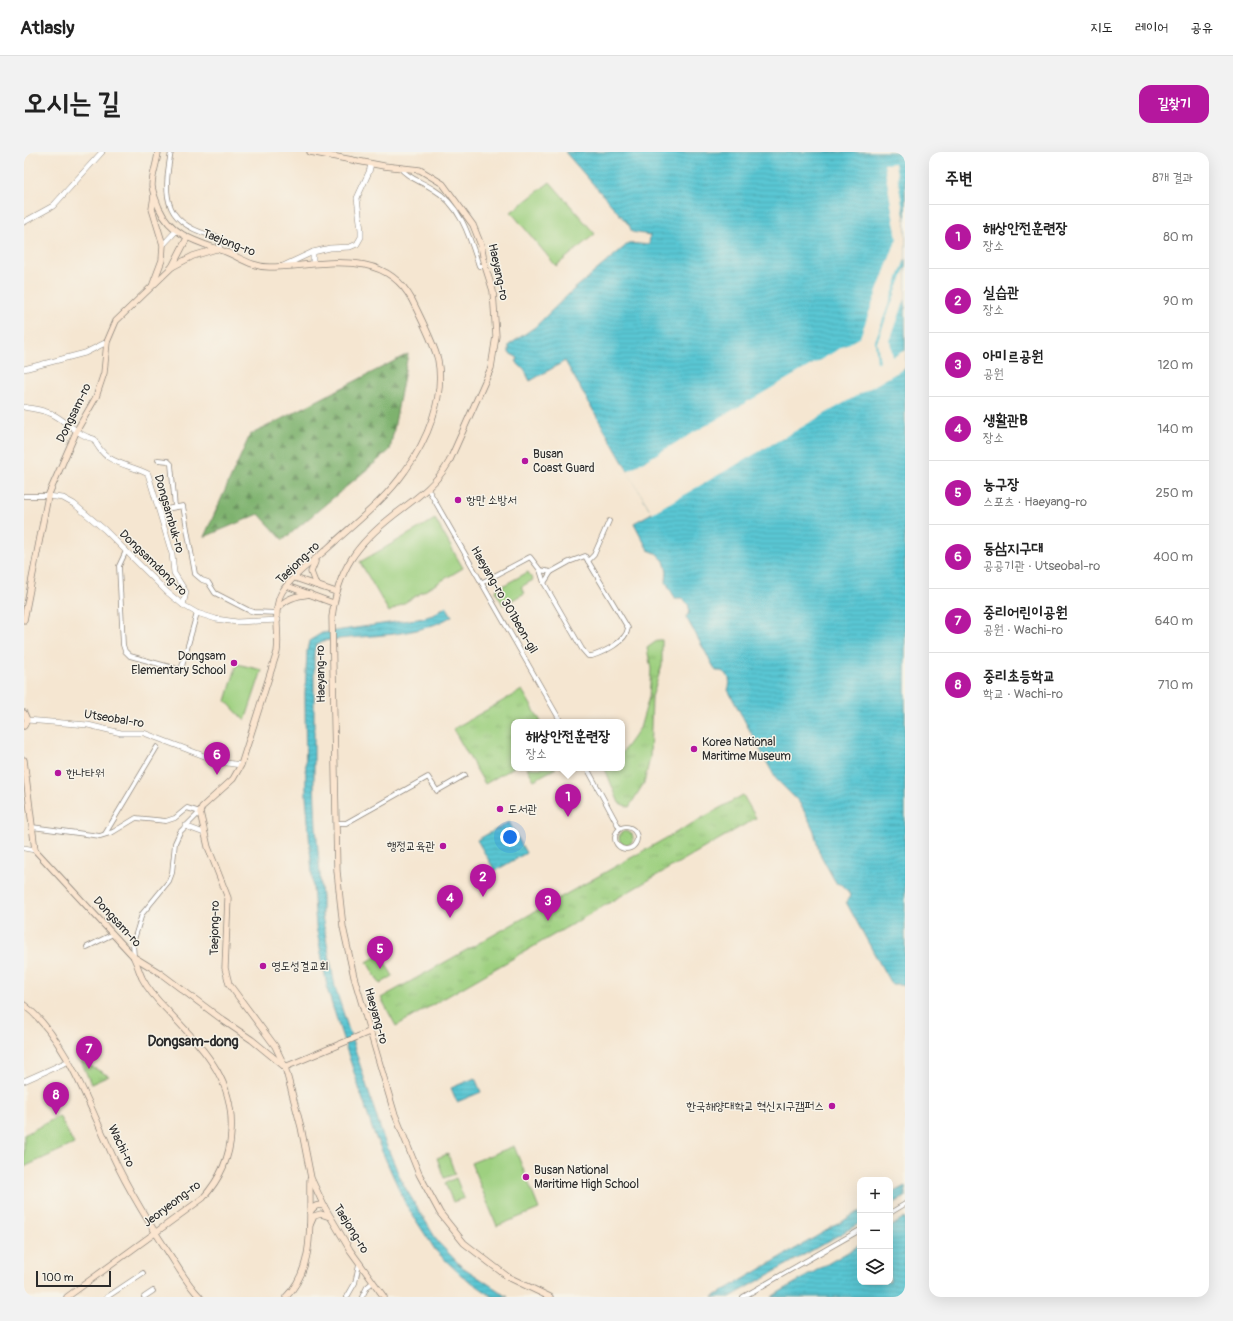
<!DOCTYPE html>
<html lang="ko">
<head>
<meta charset="utf-8">
<style>
	body { margin:0; font-family:Pangolin,"Poor Story",sans-serif; background:#f2f2f2; color:#222 }
	.controls { position:absolute; right:12px; bottom:12px; display:grid; overflow:hidden; border-radius:8px; box-shadow:0 4px 16px #0002 }
	.controls button { width:36px; height:36px; display:grid; place-items:center; padding:0; border:0; border-bottom:1px solid #e0e0e0; background:#fff; color:#222; font:20px sans-serif }
	.scale { position:absolute; left:12px; bottom:10px; width:75px; box-sizing:border-box; padding-left:4px; border:2px solid #2b2b2b; border-top:0; font-size:11px; line-height:14px; white-space:nowrap; color:#2b2b2b; -webkit-text-stroke:3px #f7f3e8; paint-order:stroke }
	.you { position:absolute; left:486px; top:685px; width:14px; height:14px; margin:-10px; border:3px solid #fff; border-radius:50%; background:#1a73e8; box-shadow:0 0 0 6px #1a73e833 }
	.badge { display:grid; place-items:center; width:26px; height:26px; border-radius:50%; background:#b5179e; color:#fff; font-size:13px; font-weight:700 }
	.pin { position:absolute; translate:-50% -33px; filter:drop-shadow(0 1px 2px #0008) }
	.pin::after { content:''; position:absolute; top:21px; width:14px; height:12px; background:inherit; clip-path:polygon(0 0,100% 0,50% 100%) }
	.popup { position:absolute; left:487px; top:567px; width:114px; height:52px; box-sizing:border-box; display:grid; place-content:center; border-radius:8px; background:#fff; filter:drop-shadow(0 1px 3px #0005); font-size:13px; white-space:nowrap; color:#767676 }
	.popup b { font-size:15px; color:#222 }
	.popup::after { content:''; position:absolute; left:50%; top:100%; margin-left:-8px; border:8px solid transparent; border-top-color:#fff }
	.list { margin:0; padding:0; list-style:none }
	h2 { display:flex; justify-content:space-between; align-items:center; height:52px; margin:0; padding:0 16px; font-size:17px }
	h2 small { font-size:13px; font-weight:400; color:#767676 }
	.list li { display:grid; grid-template-columns:26px 1fr auto; gap:12px; align-items:center; box-sizing:border-box; height:64px; padding:0 16px; border-top:1px solid #e0e0e0 }
	.list b { display:block; font-size:15px; white-space:nowrap }
	.list p { margin:0; font-size:13px; white-space:nowrap; color:#767676 }
	.list em { font-size:13px; font-style:normal; color:#767676 }
	.icon { flex:none; width:22px; height:22px; fill:none; stroke:currentColor; stroke-width:2; stroke-linecap:round; stroke-linejoin:round }
	.map { position:relative; flex:none; width:881px; height:1145px; overflow:hidden; border-radius:12px }
	header { display:flex; align-items:center; gap:24px; box-sizing:border-box; height:56px; padding:0 20px; background:#fff; border-bottom:1px solid #e0e0e0 }
	header strong { font-size:19px }
	nav { display:flex; gap:22px; margin-inline-start:auto; font-size:14px }
	.intro { display:flex; align-items:center; justify-content:space-between; box-sizing:border-box; height:96px; padding:0 24px }
	h1 { margin:0; font-size:28px }
	.button { padding:10px 18px; border-radius:12px; background:#b5179e; color:#fff; font-size:14px; font-weight:700 }
	main { display:flex; gap:24px; padding:0 24px }
	aside { flex:1; background:#fff; border-radius:12px; box-shadow:0 4px 16px #0002 }
	.map>svg:first-child { display:block }
	.grass { fill:#9ed080; stroke:#647e56 }
	.forest { fill:url(#forest-firs); stroke:#546e4c }
	.park { fill:url(#park-tufts); stroke:#647e56 }
	.water { fill:url(#water-rules); stroke:#42787f }
	.pier { fill:#f5e6d1 }
	.lines { fill:none; stroke-linecap:round; stroke-linejoin:round }
	.minor-casing { stroke:#90887e; stroke-width:5.5 }
	.tertiary-casing { stroke:#90887e; stroke-width:6 }
	.secondary-casing { stroke:#90887e; stroke-width:7 }
	.minor { stroke:#fff; stroke-width:4 }
	.tertiary { stroke:#fff; stroke-width:5 }
	.secondary { stroke:#fbe5cf; stroke-width:5.5 }
	.poi-dot { fill:#b5179e; stroke:#f7f3e8; stroke-width:1.5 }
	.labels { text-anchor:middle; dominant-baseline:central; stroke-width:3; stroke-linejoin:round; paint-order:stroke }
	.street-label { font-size:12px; fill:#2b2b2b; stroke:#f7f3e8 }
	.poi-label { font-size:12px; fill:#2b2b2b; stroke:#f7f3e8; text-anchor:start }
	.quarter-label { font-size:14px; font-weight:bold; fill:#2b2b2b; stroke:#f7f3e8 }
</style>
</head>
<body>
<header>
<strong>Atlasly</strong>
<nav><a>지도</a><a>레이어</a><a>공유</a></nav>
</header>
<div class="intro"><h1>오시는 길</h1><a class="button">길찾기</a></div>
<main>
<div class="map">
<svg width="881" height="1145" viewBox="0 0 881 1145">
	<defs>
		<pattern id="forest-firs" width="22" height="20" patternUnits="userSpaceOnUse"><rect width="22" height="20" fill="#7eb26e"/><path d="M5 1l3.5 6h-7zM16 11l3.5 6h-7z" fill="#67915b"/></pattern>
		<pattern id="park-tufts" width="24" height="20" patternUnits="userSpaceOnUse"><rect width="24" height="20" fill="#9ed080"/><path d="M3 7l-1-3M5 7V3M7 7l1-3M15 17l-1-3M17 17v-4M19 17l1-3" fill="none" stroke="#88b36f"/></pattern>
		<pattern id="water-rules" width="6" height="5" patternUnits="userSpaceOnUse"><rect width="6" height="5" fill="#5ac6d3"/><path d="M0 2.5h6" fill="none" stroke="#4eaab5"/></pattern>
	</defs>
	<rect width="100%" height="100%" fill="#f7f3e8"/>
	<filter id="ink" filterUnits="userSpaceOnUse"><feTurbulence type="fractalNoise" baseFrequency=".025" numOctaves="2"/><feDisplacementMap in="SourceGraphic" scale="8" xChannelSelector="R" yChannelSelector="G"/><feConvolveMatrix kernelMatrix="1 2 1 2 8 2 1 2 1" color-interpolation-filters="sRGB"/></filter>
	<filter id="wash" filterUnits="userSpaceOnUse"><feTurbulence type="fractalNoise" baseFrequency=".012" numOctaves="4" result="noise"/><feDisplacementMap in="SourceGraphic" scale="16" xChannelSelector="R" yChannelSelector="G"/><feGaussianBlur stdDeviation="0.9" result="paint"/><feColorMatrix in="noise" values="0 0 0 0 0 0 0 0 0 0 0 0 0 0 0 0 0 1.4 0 .05"/><feComposite in="paint" operator="in"/></filter>
	<g filter="url(#wash)">
		<rect width="100%" height="100%" fill="#f5e6d1"/>
		<g class="grass">
			<path d="M 526,30 L 571,82 L 532,114 L 487,60 Z"/>
			<path d="M 411,367 L 439,416 L 365,460 L 336,410 Z"/>
			<path d="M 504,420 L 509,428 L 497,435 L 501,441 L 479,453 L 472,440 L 473,437 Z"/>
			<path d="M 213,512 L 238,518 L 221,569 L 202,549 Z"/>
			<path d="M 503,616 L 532,616 L 510,628 Z"/>
			<circle cx="602" cy="686" r="7"/>
			<path d="M 356,802 L 369,824 L 356,832 L 343,810 Z"/>
			<path d="M 35,964 L 50,992 L 0,1015 L 0,983 Z"/>
			<path d="M 490,994 L 515,1057 L 473,1074 L 447,1011 Z"/>
			<path d="M 424,1002 L 431,1022 L 420,1026 L 413,1006 Z"/>
			<path d="M 432,1026 L 440,1046 L 429,1050 L 421,1031 Z"/>
		</g>
		<path class="forest" d="M 384,202 L 366,298 L 259,388 L 235,362 L 180,385 L 226,283 Z"/>
		<g class="park">
			<path d="M 634,488 L 638,488 L 638,513 L 628,545 L 626,606 L 620,631 L 605,655 L 595,651 L 581,617 L 598,616 L 598,601 L 616,576 L 625,545 L 627,517 L 623,496 Z"/>
			<path d="M 498,538 L 517,570 L 490,570 L 490,615 L 461,632 L 429,577 Z"/>
			<path d="M 719,643 L 732,666 L 372,874 L 357,846 Z"/>
			<path d="M 57,909 L 85,924 L 67,932 Z"/>
		</g>
		<g class="water">
			<path d="M 541,0 L 881,0 L 881,837 L 878,832 L 867,832 L 822,750 L 826,744 C 823,736 820,733 812,731 L 795,700 L 790,679 L 784,666 L 775,650 L 752,627 L 704,538 C 708,528 704,518 692,519 L 662,465 L 666,460 L 664,452 L 658,446 L 651,446 L 642,430 L 643,419 L 640,409 L 632,401 L 624,398 L 610,371 L 628,361 L 541,209 L 506,229 L 501,219 L 492,210 L 494,206 L 485,201 L 485,193 L 511,175 L 548,139 L 605,91 L 625,93 L 626,83 L 608,80 L 605,73 Z"/>
			<path d="M 422,454 L 428,464 C 390,487 341,482 299,489 L 293,492 L 290,499 L 290,630 L 292,675 L 298,747 L 298,764 L 311,835 L 359,985 L 379,1032 L 414,1090 L 437,1114 L 484,1145 L 469,1145 L 437,1123 L 412,1099 L 382,1053 L 349,979 L 304,840 L 292,774 L 282,643 L 281,542 L 283,499 L 285,489 L 298,481 L 399,466 L 409,463 Z"/>
			<path d="M 485,670 L 502,701 L 471,719 L 453,688 Z"/>
			<path d="M 451,926 L 457,940 L 433,950 L 427,936 Z"/>
			<path d="M 881,1034 L 881,1045 L 866,1053 L 866,1042 Z"/>
			<path d="M 836,1059 L 836,1071 L 706,1145 L 689,1145 Z"/>
			<path d="M 881,1066 L 881,1145 L 747,1145 L 836,1093 L 836,1130 L 866,1130 L 866,1075 Z"/>
		</g>
		<path class="pier" d="M 871,11 L 881,69 L 881,107 L 851,189 L 853,211 L 856,210 L 853,190 L 881,116 L 881,147 L 866,189 L 869,205 L 881,198 L 881,216 L 628,361 L 603,319 L 836,185 L 873,86 L 860,12 Z"/>
	</g>
	<g filter="url(#ink)">
		<g class="lines">
			<g class="minor-casing">
				<g id="minor">
					<path d="M 147,0 C 138,48 141,73 193,85 L 197,99"/>
					<path d="M 376,16 C 385,27 397,29 409,37 C 437,53 446,86 455,114 L 461,114"/>
					<path d="M 134,308 L 144,309 L 147,312 L 151,355"/>
					<path d="M 404,337 L 537,570"/>
					<path d="M 0,344 L 24,344"/>
					<path d="M 142,357 L 159,354 L 171,422 L 178,428 L 184,430 L 191,441 L 224,458 L 230,460 L 253,461"/>
					<path d="M 102,399 L 95,414 L 99,493 L 101,499 L 106,504 L 157,518 L 173,461"/>
					<path d="M 561,404 L 604,476 C 602,490 580,500 568,504 L 564,504 L 558,497 L 520,431 L 516,418 L 527,420 L 545,410 Z"/>
					<path d="M 564,409 L 570,403 L 585,369"/>
					<path d="M 459,430 L 506,405 L 516,418"/>
					<path d="M 520,431 L 527,420"/>
					<path d="M 563,616 L 596,677"/>
					<path d="M 312,671 L 322,671 L 404,625 L 413,639 L 441,623"/>
					<path d="M 8,675 L 76,684 L 89,680 L 112,666 L 142,669 L 151,666 L 163,656 L 176,660"/>
					<circle cx="602" cy="686" r="11"/>
					<path d="M 81,682 L 133,595"/>
					<path d="M 63,795 L 89,782"/>
					<path d="M 110,805 L 109,791 L 118,762 L 145,729 L 148,721 L 151,691 L 156,680 L 176,660"/>
					<path d="M 866,1061 L 881,1052"/>
					<path d="M 83,1145 L 119,1121"/>
					<path d="M 120,1145 L 129,1139"/>
					<path d="M 323,1145 L 331,1131 L 335,1112"/>
					<path d="M 338,1145 L 343,1135 L 349,1130"/>
					<path d="M 719,1145 L 836,1078"/>
				</g>
			</g>
			<g class="tertiary-casing">
				<g id="tertiary">
					<path d="M 0,70 L 29,54 L 78,0"/>
					<path d="M 139,93 L 152,79"/>
					<path d="M 289,100 L 289,111"/>
					<path d="M 259,114 L 289,100 L 306,96 L 326,95 L 333,92 L 337,85 L 337,78 L 333,46 L 345,20 L 347,12"/>
					<path d="M 0,217 L 61,201 L 83,190"/>
					<path d="M 0,255 C 9,257 20,258 28,262 C 43,269 54,284 70,287 C 81,313 103,311 124,322 L 148,402 L 150,421 L 162,440 L 159,453"/>
					<path d="M 24,344 L 39,346 L 50,352 L 81,378 L 143,440 L 159,453 L 173,461 L 192,467 L 213,470 L 254,468"/>
					<path d="M 3,568 L 64,573 L 97,581 L 120,581 L 196,610 L 217,613"/>
					<path d="M 161,674 L 180,681"/>
					<path d="M 0,696 L 11,698"/>
					<path d="M 0,929 L 45,909"/>
				</g>
			</g>
			<g class="secondary-casing">
				<g id="secondary">
					<path d="M 134,0 C 133,12 128,22 128,34 C 129,42 132,48 135,56 C 148,85 175,90 202,100 C 217,106 228,115 245,115 C 294,115 359,93 388,148 C 396,164 410,192 414,208 C 421,246 403,289 381,319 C 361,348 331,371 305,395 C 290,409 269,422 258,440 C 248,457 256,481 253,500 L 217,613 L 209,627 L 178,655 L 176,660 L 184,695 L 204,746 L 201,816 L 205,832 L 251,894 L 261,915 L 277,975 L 287,1026 L 300,1054 L 326,1098 L 360,1145"/>
					<path d="M 286,0 L 360,14 L 396,18 L 419,32 L 449,73 L 457,93 L 461,114 L 469,139 L 472,184 L 467,216 L 425,310 C 411,334 391,347 370,363 C 333,392 314,417 308,465 L 313,719 L 319,775 L 330,825 L 370,960 L 395,1022 L 416,1061 L 440,1091 L 484,1125 L 526,1145"/>
					<path d="M 148,115 L 169,104 L 192,97"/>
					<path d="M 129,132 L 138,108 L 139,93 L 128,57 L 130,44"/>
					<path d="M 291,410 L 287,420 L 292,433"/>
					<path d="M 271,426 L 312,440"/>
					<path d="M 263,434 L 309,451"/>
					<path d="M 253,457 C 262,446 272,444 286,442"/>
					<path d="M 0,468 L 24,344 L 53,278 L 72,245 L 80,221 L 83,190 L 92,169 L 148,115 L 163,86"/>
					<path d="M 0,561 L 3,568 L 0,574"/>
					<path d="M 0,608 L 11,698 L 110,805 L 136,821 L 200,869 L 228,888 L 261,915 L 345,880"/>
					<path d="M 0,853 C 39,883 62,945 82,989 C 99,1029 122,1067 146,1103 C 155,1117 164,1133 176,1145"/>
					<path d="M 286,1060 C 290,1054 293,1052 300,1054"/>
					<path d="M 286,1073 L 290,1064 L 297,1062 L 306,1065"/>
					<path d="M 43,1145 L 179,1046 C 195,1028 206,1005 207,981 C 211,926 178,896 144,859 C 134,849 124,838 118,826 C 115,819 113,812 110,806"/>
					<path d="M 262,1145 C 292,1115 285,1067 286,1028"/>
				</g>
			</g>
			<use href="#minor" class="minor"/>
			<use href="#tertiary" class="tertiary"/>
			<use href="#secondary" class="secondary"/>
		</g>
	</g>
	<g class="poi-dot">
		<circle cx="501" cy="309" r="4"/>
		<circle cx="434" cy="348" r="4"/>
		<circle cx="210" cy="511" r="4"/>
		<circle cx="670" cy="597" r="4"/>
		<circle cx="34" cy="621" r="4"/>
		<circle cx="476" cy="657" r="4"/>
		<circle cx="419" cy="694" r="4"/>
		<circle cx="239" cy="814" r="4"/>
		<circle cx="808" cy="954" r="4"/>
		<circle cx="502" cy="1025" r="4"/>
	</g>
	<g class="labels">
		<g class="street-label">
			<text transform="translate(205 91) rotate(21)">Taejong-ro</text>
			<text transform="translate(474 120) rotate(78)">Haeyang-ro</text>
			<text transform="translate(50 261) rotate(-64)">Dongsam-ro</text>
			<text transform="translate(145 362) rotate(74)">Dongsambuk-ro</text>
			<text transform="translate(129 411) rotate(44)">Dongsamdong-ro</text>
			<text transform="translate(274 411) rotate(-44)">Taejong-ro</text>
			<text transform="translate(480 448) rotate(60)">Haeyang-ro 301beon-gil</text>
			<text transform="translate(297 522) rotate(-91)">Haeyang-ro</text>
			<text transform="translate(90 567) rotate(9)">Utseobal-ro</text>
			<text transform="translate(93 770) rotate(47)">Dongsam-ro</text>
			<text transform="translate(191 776) rotate(-89)">Taejong-ro</text>
			<text transform="translate(352 864) rotate(74)">Haeyang-ro</text>
			<text transform="translate(97 994) rotate(64)">Wachi-ro</text>
			<text transform="translate(148 1052) rotate(-37)">Jeoryeong-ro</text>
			<text transform="translate(327 1077) rotate(58)">Taejong-ro</text>
		</g>
		<g class="poi-label">
			<text x="509" y="302">Busan<tspan x="509" dy="14">Coast Guard</tspan></text>
			<text x="442" y="348">항만 소방서</text>
			<text x="202" y="504" text-anchor="end">Dongsam<tspan x="202" dy="14">Elementary School</tspan></text>
			<text x="678" y="590">Korea National<tspan x="678" dy="14">Maritime Museum</tspan></text>
			<text x="42" y="621">한나타워</text>
			<text x="484" y="657">도서관</text>
			<text x="411" y="694" text-anchor="end">행정교육관</text>
			<text x="247" y="814">영도성결교회</text>
			<text x="800" y="954" text-anchor="end">한국해양대학교 혁신지구캠퍼스</text>
			<text x="510" y="1018">Busan National<tspan x="510" dy="14">Maritime High School</tspan></text>
		</g>
		<g class="quarter-label">
			<text x="169" y="889">Dongsam-dong</text>
		</g>
	</g>
</svg>
<div class="controls">
<button>+</button>
<button>−</button>
<button><svg class="icon" aria-label="layers" viewBox="0 0 24 24"><path d="M12 4l9 5-9 5-9-5zM3 14l9 5 9-5"/></svg></button>
</div>
<div class="scale">100 m</div>
<div class="you"></div>
<div class="pin badge" style="left:544px;top:665px">1</div>
<div class="popup"><b>해상안전훈련장</b>장소</div>
<div class="pin badge" style="left:459px;top:745px">2</div>
<div class="pin badge" style="left:524px;top:769px">3</div>
<div class="pin badge" style="left:426px;top:766px">4</div>
<div class="pin badge" style="left:356px;top:817px">5</div>
<div class="pin badge" style="left:193px;top:623px">6</div>
<div class="pin badge" style="left:65px;top:917px">7</div>
<div class="pin badge" style="left:32px;top:963px">8</div>
</div>
<aside>
<h2>주변<small>8개 결과</small></h2>
<ul class="list">
<li><span class="badge">1</span><div><b>해상안전훈련장</b><p>장소</p></div><em>80 m</em></li>
<li><span class="badge">2</span><div><b>실습관</b><p>장소</p></div><em>90 m</em></li>
<li><span class="badge">3</span><div><b>아미르공원</b><p>공원</p></div><em>120 m</em></li>
<li><span class="badge">4</span><div><b>생활관B</b><p>장소</p></div><em>140 m</em></li>
<li><span class="badge">5</span><div><b>농구장</b><p>스포츠 · Haeyang-ro</p></div><em>250 m</em></li>
<li><span class="badge">6</span><div><b>동삼지구대</b><p>공공기관 · Utseobal-ro</p></div><em>400 m</em></li>
<li><span class="badge">7</span><div><b>중리어린이공원</b><p>공원 · Wachi-ro</p></div><em>640 m</em></li>
<li><span class="badge">8</span><div><b>중리초등학교</b><p>학교 · Wachi-ro</p></div><em>710 m</em></li>
</ul>
</aside>
</main>
</body>
</html>
